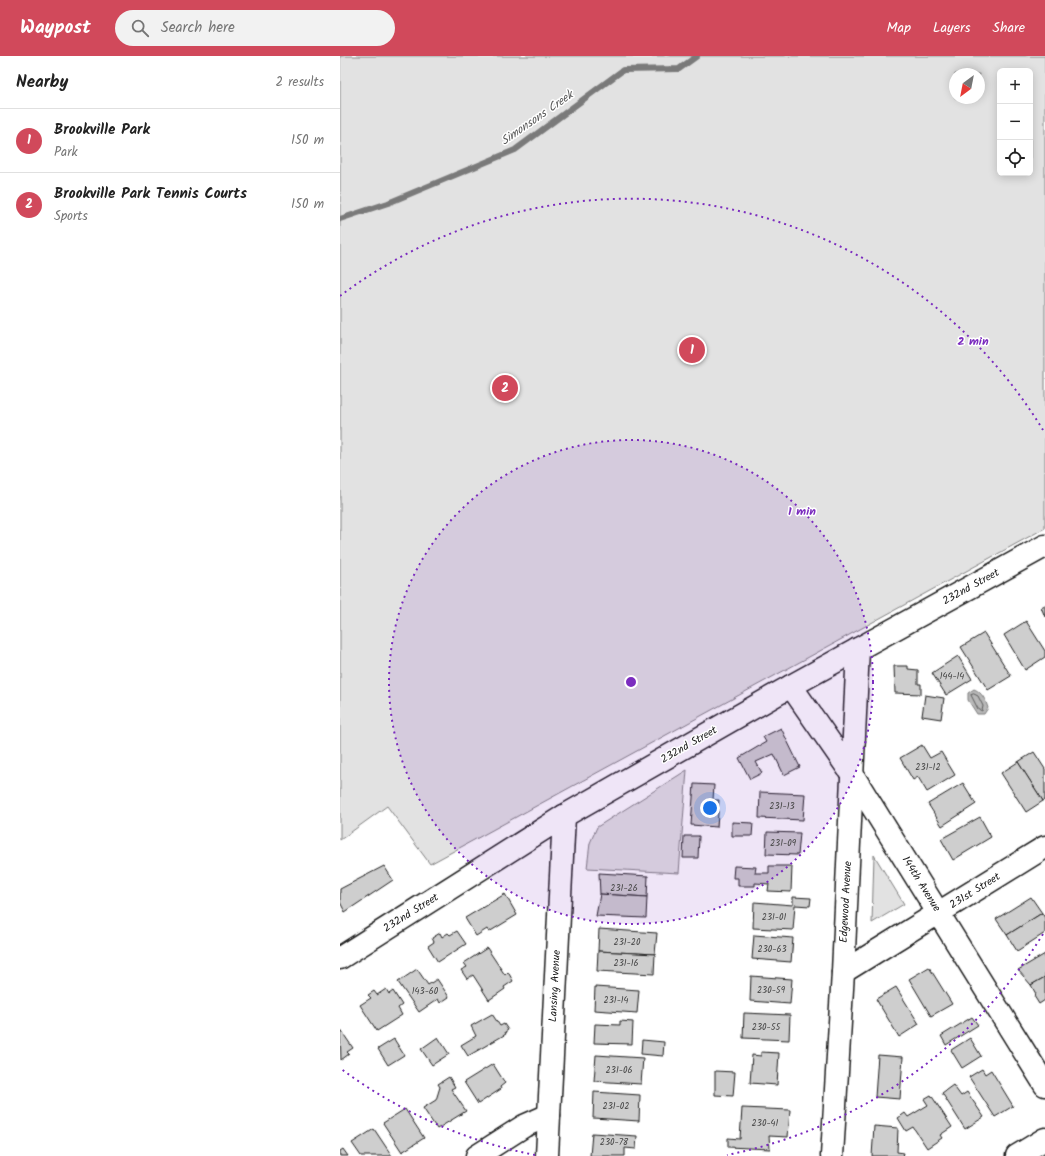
<!DOCTYPE html>
<html lang="en">
<head>
<meta charset="utf-8">
<style>
	body { margin:0; font-family:Kalam,sans-serif; background:#f2f2f2; color:#222 }
	.controls { position:absolute; right:12px; top:12px; display:grid; overflow:hidden; border-radius:6px; box-shadow:0 2px 10px #0003 }
	.controls button { width:36px; height:36px; display:grid; place-items:center; padding:0; border:0; border-bottom:1px solid #e0e0e0; background:#fff; color:#222; font:20px sans-serif }
	.compass { position:absolute; left:609px; top:12px; width:36px; height:36px; border-radius:50%; background:#fff; box-shadow:0 2px 10px #0003; rotate:212deg }
	.you { position:absolute; left:370px; top:752px; width:14px; height:14px; margin:-10px; border:3px solid #fff; border-radius:50%; background:#1a73e8; box-shadow:0 0 0 6px #1a73e833 }
	.badge { display:grid; place-items:center; width:26px; height:26px; border-radius:50%; background:#d1495b; color:#fff; font-size:13px; font-weight:700 }
	.pin { position:absolute; translate:-50% -50%; border:2px solid #fff; box-shadow:0 1px 4px #0006 }
	.list { margin:0; padding:0; list-style:none }
	h2 { display:flex; justify-content:space-between; align-items:center; height:52px; margin:0; padding:0 16px; font-size:17px }
	h2 small { font-size:13px; font-weight:400; color:#767676 }
	.list li { display:grid; grid-template-columns:26px 1fr auto; gap:12px; align-items:center; box-sizing:border-box; height:64px; padding:0 16px; border-top:1px solid #e0e0e0 }
	.list b { display:block; font-size:15px; white-space:nowrap }
	.list p { margin:0; font-size:13px; white-space:nowrap; color:#767676 }
	.list em { font-size:13px; font-style:normal; color:#767676 }
	.icon { flex:none; width:22px; height:22px; fill:none; stroke:currentColor; stroke-width:2; stroke-linecap:round; stroke-linejoin:round }
	.map { position:relative; flex:none; width:705px; height:1100px; overflow:hidden }
	header { display:flex; align-items:center; gap:24px; box-sizing:border-box; height:56px; padding:0 20px; background:#d1495b; color:#fff }
	header strong { font-size:19px }
	nav { display:flex; gap:22px; margin-inline-start:auto; font-size:14px }
	.search { width:280px; height:36px; background:#f2f2f2; display:flex; align-items:center; gap:10px; box-sizing:border-box; padding:0 14px; border-radius:22px; color:#767676; font-size:15px }
	main { display:flex }
	aside { flex:1; background:#fff }
	.map>svg:first-child { display:block }
	.green { fill:#e2e2e2; stroke:#7f7f7f; fill-rule:evenodd }
	.water { fill:#b8b8b8; stroke:#7a7a7a }
	.lines { fill:none; stroke-linecap:round; stroke-linejoin:round }
	.shore { stroke:#5a5a5a; stroke-width:1 }
	.stream { stroke:#7a7a7a; stroke-width:6 }
	.building { fill:#cecece; stroke:#1c1c1c }
	.minor-casing { stroke:#1c1c1c; stroke-width:25 }
	.minor { stroke:#fff; stroke-width:22 }
	.ring { fill:none; stroke:#7b2cbf; stroke-width:2; stroke-dasharray:2 4 }
	.labels { text-anchor:middle; dominant-baseline:central; stroke-width:3; stroke-linejoin:round; paint-order:stroke }
	.number-label { font-size:9px; fill:#484848 }
	.street-label { font-size:11px; fill:#1c1c1c; stroke:#fff }
	.water-label { font-size:12px; font-style:italic; fill:#5a5a5a; stroke:#fff }
	.centre { fill:#7b2cbf; stroke:#fff; stroke-width:2 }
	.ring-label { font-size:12px; text-anchor:middle; font-weight:bold; fill:#7b2cbf; stroke:#fff; stroke-width:3; stroke-linejoin:round; paint-order:stroke }
</style>
</head>
<body>
<header>
<strong>Waypost</strong>
<div class="search"><svg class="icon" aria-label="search" viewBox="0 0 24 24"><circle cx="10" cy="10" r="6"/><path d="M15 15l6 6"/></svg>Search here</div>
<nav><a>Map</a><a>Layers</a><a>Share</a></nav>
</header>
<main>
<aside>
<h2>Nearby<small>2 results</small></h2>
<ul class="list">
<li><span class="badge">1</span><div><b>Brookville Park</b><p>Park</p></div><em>150 m</em></li>
<li><span class="badge">2</span><div><b>Brookville Park Tennis Courts</b><p>Sports</p></div><em>150 m</em></li>
</ul>
</aside>
<div class="map">
<svg width="705" height="1100" viewBox="0 0 705 1100">
	<rect width="100%" height="100%" fill="#fff"/>
	<filter id="ink" filterUnits="userSpaceOnUse"><feTurbulence type="fractalNoise" baseFrequency=".025" numOctaves="2"/><feDisplacementMap in="SourceGraphic" scale="8" xChannelSelector="R" yChannelSelector="G"/><feConvolveMatrix kernelMatrix="1 2 1 2 8 2 1 2 1" color-interpolation-filters="sRGB"/></filter>
	<g filter="url(#ink)">
		<g class="green">
			<path d="M 0,0 L 705,0 L 705,472 L 90,808 L 47,750 L 0,784 ZM 660,15 L 690,15 L 690,117 L 660,117 ZM 615,18 L 639,18 L 639,42 L 615,42 Z"/>
			<path d="M 347,714 L 339,817 L 247,812 L 250,787 L 257,771 Z"/>
			<path d="M 534,799 L 564,848 L 532,867 Z"/>
		</g>
		<path class="water" d="M 634,633 C 642,636 646,645 648,652 L 644,658 L 637,658 L 628,644 L 628,637 Z"/>
		<g class="lines">
			<path class="shore" d="M 634,638 L 638,640 L 643,650 L 642,655 L 638,653 L 631,639 Z"/>
			<path class="stream" d="M 0,163 L 48,147 L 175,94 L 283,14 L 339,13 L 357,0"/>
		</g>
		<g class="building">
			<path d="M 705,549 L 705,561 L 701,551 Z"/>
			<path d="M 686,565 L 705,595 L 705,601 L 685,614 L 664,579 Z"/>
			<path d="M 644,577 L 671,620 L 648,634 L 621,591 Z"/>
			<path d="M 618,600 L 632,623 L 606,639 L 592,617 Z"/>
			<path d="M 554,610 L 568,610 L 568,613 L 578,614 L 578,628 L 581,628 L 581,638 L 555,637 Z"/>
			<path d="M 585,639 L 604,642 L 601,663 L 582,660 Z"/>
			<path d="M 441,672 L 460,711 L 444,719 L 434,698 L 416,706 L 422,717 L 410,723 L 399,702 L 426,686 L 423,681 Z"/>
			<path d="M 582,689 L 590,702 L 601,696 L 615,719 L 587,736 L 578,721 L 573,724 L 560,702 Z"/>
			<path d="M 694,696 L 705,713 L 705,744 L 703,745 L 678,706 Z"/>
			<path d="M 678,706 L 703,745 L 686,756 L 661,717 Z"/>
			<path d="M 623,727 L 636,748 L 602,770 L 588,748 Z"/>
			<path d="M 354,728 L 374,729 L 373,744 L 379,744 L 377,771 L 351,769 Z"/>
			<path d="M 420,736 L 465,738 L 463,764 L 419,762 Z"/>
			<path d="M 640,761 L 651,781 L 613,804 L 601,783 Z"/>
			<path d="M 392,766 L 413,767 L 412,780 L 392,780 Z"/>
			<path d="M 427,776 L 460,777 L 458,799 L 426,798 Z"/>
			<path d="M 344,780 L 359,780 L 358,802 L 343,802 Z"/>
			<path d="M 44,810 L 53,824 L 5,856 L 0,846 L 0,833 Z"/>
			<path d="M 394,810 L 416,811 L 415,817 L 429,817 L 429,810 L 452,810 L 451,836 L 428,835 L 429,828 L 415,827 L 415,830 L 398,830 L 398,822 L 393,822 Z"/>
			<path d="M 259,817 L 308,820 L 307,841 L 260,838 Z"/>
			<path d="M 165,838 L 177,859 L 149,876 L 147,873 L 136,880 L 125,862 Z"/>
			<path d="M 260,838 L 307,841 L 306,862 L 256,860 Z"/>
			<path d="M 453,841 L 471,842 L 470,850 L 455,849 L 453,874 L 413,872 L 414,846 L 453,849 Z"/>
			<path d="M 691,841 L 702,857 L 667,879 L 656,863 Z"/>
			<path d="M 702,857 L 705,862 L 705,877 L 677,895 L 667,879 Z"/>
			<path d="M 259,873 L 317,877 L 315,898 L 258,895 Z"/>
			<path d="M 117,875 L 126,888 L 98,906 L 88,890 L 94,886 L 92,882 L 100,877 L 102,881 L 108,877 L 110,879 Z"/>
			<path d="M 414,879 L 453,882 L 451,906 L 412,903 Z"/>
			<path d="M 147,892 L 165,919 L 168,916 L 173,925 L 164,931 L 165,933 L 149,944 L 133,919 L 127,923 L 121,914 L 127,911 L 124,907 Z"/>
			<path d="M 258,895 L 315,898 L 314,918 L 257,915 Z"/>
			<path d="M 705,898 L 705,921 L 691,929 L 678,914 Z"/>
			<path d="M 589,911 L 612,948 L 591,960 L 569,923 Z"/>
			<path d="M 77,913 L 88,929 L 97,923 L 109,941 L 100,947 L 98,943 L 79,956 L 58,926 Z"/>
			<path d="M 411,920 L 452,923 L 450,948 L 410,945 Z"/>
			<path d="M 705,921 L 705,944 L 699,948 L 694,940 L 696,938 L 691,929 Z"/>
			<path d="M 255,931 L 299,934 L 297,957 L 254,954 Z"/>
			<path d="M 556,931 L 579,968 L 559,981 L 536,943 Z"/>
			<path d="M 46,933 L 49,938 L 53,935 L 62,949 L 58,952 L 62,959 L 37,975 L 20,949 L 31,942 L 28,939 L 34,935 L 37,939 Z"/>
			<path d="M 404,957 L 450,959 L 449,984 L 403,982 Z"/>
			<path d="M 152,958 L 160,970 L 164,968 L 168,974 L 165,976 L 166,978 L 128,1000 L 121,989 L 136,980 L 131,970 Z"/>
			<path d="M 632,961 L 638,969 L 606,989 L 601,980 Z"/>
			<path d="M 280,965 L 293,966 L 292,988 L 254,987 L 255,968 L 280,969 Z"/>
			<path d="M 0,973 L 13,992 L 7,996 L 9,998 L 1,1004 Z"/>
			<path d="M 98,981 L 109,998 L 92,1009 L 81,993 Z"/>
			<path d="M 630,982 L 641,1000 L 622,1012 L 611,994 Z"/>
			<path d="M 54,983 L 64,999 L 48,1009 L 38,993 Z"/>
			<path d="M 302,984 L 324,986 L 323,1000 L 301,998 Z"/>
			<path d="M 421,996 L 439,997 L 437,1029 L 410,1027 L 412,999 L 421,1000 Z"/>
			<path d="M 256,999 L 303,1002 L 301,1028 L 254,1025 Z"/>
			<path d="M 538,999 L 563,1001 L 560,1043 L 535,1041 Z"/>
			<path d="M 153,1008 L 165,1027 L 160,1031 L 161,1033 L 138,1048 L 124,1026 Z"/>
			<path d="M 642,1013 L 645,1018 L 651,1014 L 673,1050 L 655,1061 L 629,1021 Z"/>
			<path d="M 375,1015 L 395,1016 L 393,1040 L 375,1039 Z"/>
			<path d="M 109,1021 L 115,1031 L 111,1033 L 126,1055 L 97,1073 L 83,1052 L 96,1044 L 100,1031 L 98,1028 Z"/>
			<path d="M 613,1029 L 621,1040 L 627,1036 L 644,1061 L 625,1073 L 602,1037 Z"/>
			<path d="M 254,1036 L 300,1039 L 299,1065 L 253,1062 Z"/>
			<path d="M 591,1039 L 612,1071 L 600,1079 L 602,1082 L 587,1092 L 573,1071 L 566,1075 L 558,1062 L 565,1057 L 568,1061 L 588,1049 L 584,1043 Z"/>
			<path d="M 402,1052 L 450,1054 L 448,1081 L 429,1080 L 430,1093 L 388,1091 L 388,1082 L 400,1083 Z"/>
			<path d="M 65,1053 L 84,1082 L 62,1096 L 43,1067 Z"/>
			<path d="M 534,1070 L 558,1072 L 557,1096 L 564,1097 L 563,1100 L 532,1100 Z"/>
			<path d="M 34,1073 L 52,1100 L 21,1100 L 12,1087 Z"/>
			<path d="M 252,1077 L 297,1080 L 296,1093 L 285,1092 L 285,1100 L 250,1100 Z"/>
			<path d="M 3,1093 L 8,1100 L 0,1100 L 0,1095 Z"/>
		</g>
		<g class="lines">
			<g class="minor-casing">
				<g id="minor">
					<path d="M 451,630 L 512,718 L 705,1029"/>
					<path d="M 0,902 L 224,760 L 451,630 L 705,490"/>
					<path d="M 503,916 L 705,791"/>
					<path d="M 137,1100 L 184,1070 L 209,1059"/>
					<path d="M 207,1100 L 224,760"/>
					<path d="M 492,1100 L 503,916 L 518,593"/>
					<path d="M 677,1100 L 705,1083"/>
				</g>
			</g>
			<use href="#minor" class="minor"/>
		</g>
	</g>
	<circle cx="291" cy="626" r="242" fill="#7b2cbf" fill-opacity=".12"/>
	<g class="ring">
		<circle cx="291" cy="626" r="242"/>
		<path d="M703 878A483 483 0 0 1 387 1099M195 1099A483 483 0 0 1 0 1012M0 240A483 483 0 0 1 703 374"/>
	</g>
	<g class="labels">
		<g class="number-label">
			<text x="612" y="620">144-14</text>
			<text x="588" y="711">231-12</text>
			<text x="442" y="750">231-13</text>
			<text x="443" y="787">231-09</text>
			<text x="284" y="832">231-26</text>
			<text x="434" y="861">231-01</text>
			<text x="287" y="886">231-20</text>
			<text x="432" y="893">230-63</text>
			<text x="286" y="907">231-16</text>
			<text x="431" y="934">230-59</text>
			<text x="85" y="935">143-60</text>
			<text x="276" y="944">231-14</text>
			<text x="426" y="971">230-55</text>
			<text x="279" y="1014">231-06</text>
			<text x="276" y="1050">231-02</text>
			<text x="425" y="1067">230-41</text>
			<text x="274" y="1086">230-78</text>
		</g>
		<g class="street-label">
			<text transform="translate(631 531) rotate(-29)">232nd Street</text>
			<text transform="translate(349 689) rotate(-30)">232nd Street</text>
			<text transform="translate(581 828) rotate(58)">144th Avenue</text>
			<text transform="translate(635 835) rotate(-32)">231st Street</text>
			<text transform="translate(506 846) rotate(-87)">Edgewood Avenue</text>
			<text transform="translate(71 857) rotate(-32)">232nd Street</text>
			<text transform="translate(215 930) rotate(-87)">Lansing Avenue</text>
		</g>
		<g class="water-label">
			<text transform="translate(197 62) rotate(-35)">Simonsons Creek</text>
		</g>
	</g>
	<circle cx="291" cy="626" r="6" class="centre"/>
	<g class="ring-label">
		<text x="633" y="289">2 min</text>
		<text x="462" y="459">1 min</text>
	</g>
</svg>
<div class="controls">
<button>+</button>
<button>−</button>
<button><svg class="icon" aria-label="locate" viewBox="0 0 24 24"><circle cx="12" cy="12" r="6"/><path d="M12 2v4M12 18v4M2 12h4M18 12h4"/></svg></button>
</div>
<svg class="compass" viewBox="-18 -18 36 36"><path d="M0-13l5 13h-10z" fill="#e53935"/><path d="M0 13l5-13h-10z" fill="#767676"/></svg>
<div class="you"></div>
<div class="pin badge" style="left:352px;top:294px">1</div>
<div class="pin badge" style="left:165px;top:332px">2</div>
</div>
</main>
</body>
</html>
